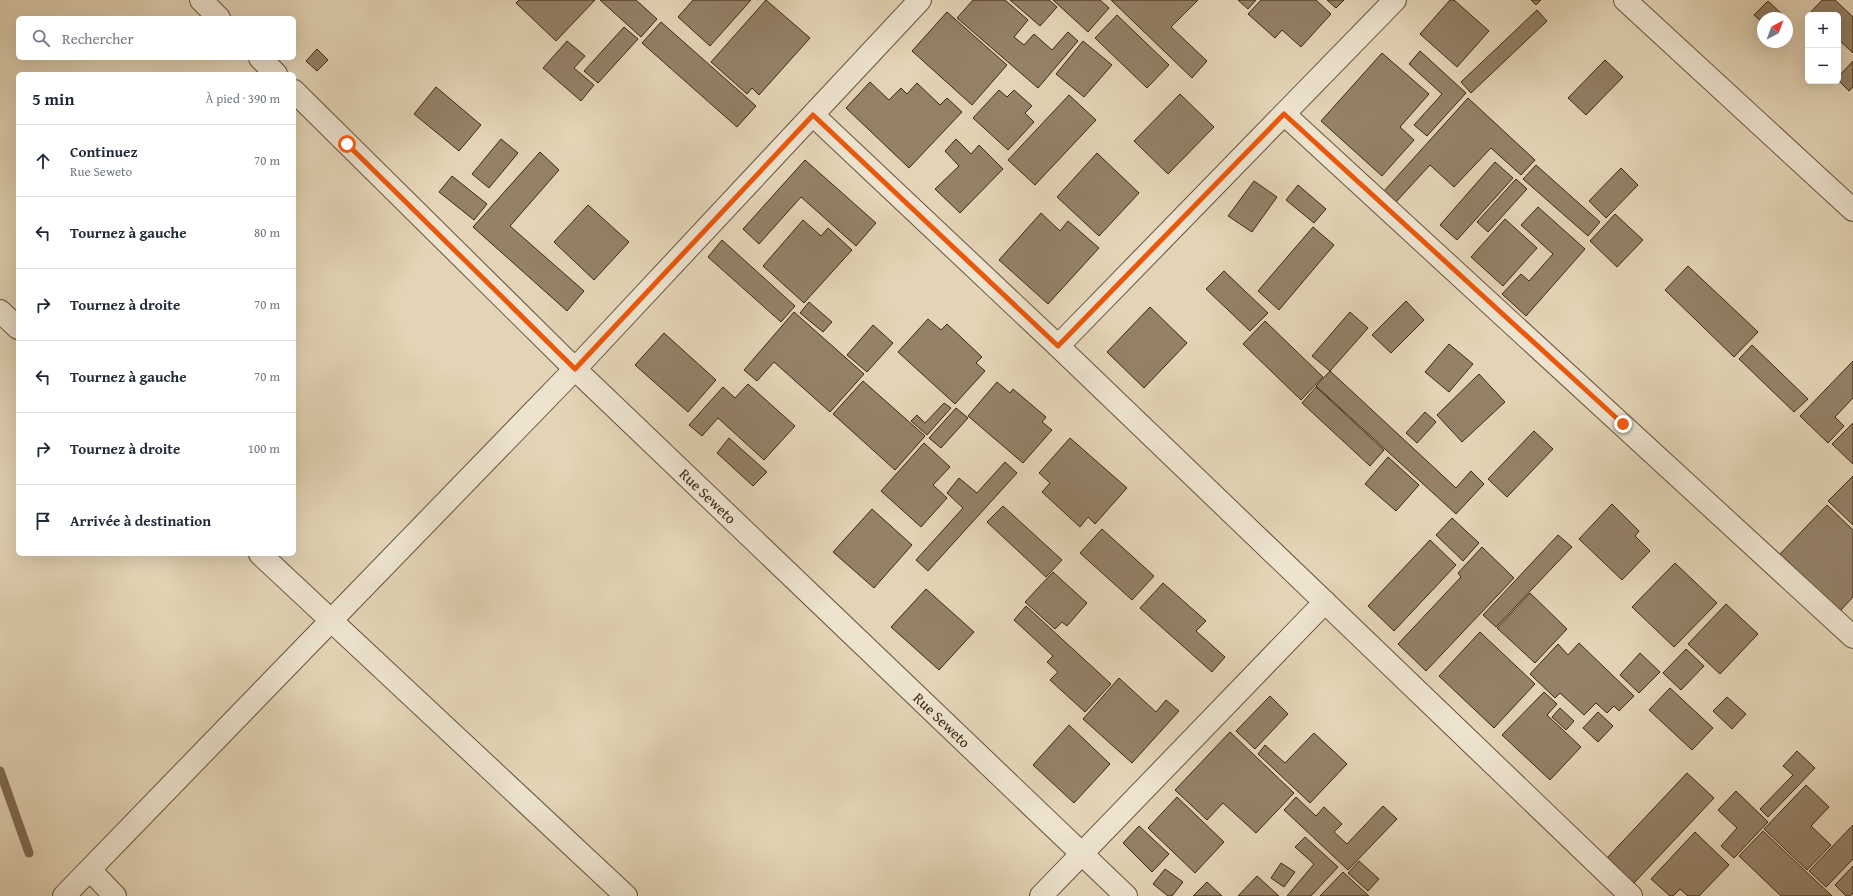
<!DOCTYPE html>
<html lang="fr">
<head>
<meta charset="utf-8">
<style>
	body { margin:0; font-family:"Gentium Book Plus",serif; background:#f6f6f7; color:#1f2937 }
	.controls { position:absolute; right:12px; top:12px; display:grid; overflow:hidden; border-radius:6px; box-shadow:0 4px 16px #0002 }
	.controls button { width:36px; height:36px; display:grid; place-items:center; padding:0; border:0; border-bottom:1px solid #e0e1e3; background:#fff; color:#1f2937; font:20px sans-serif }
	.compass { position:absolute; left:1757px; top:12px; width:36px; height:36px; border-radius:50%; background:#fff; box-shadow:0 4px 16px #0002; rotate:41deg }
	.stop { position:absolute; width:12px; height:12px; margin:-9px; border:3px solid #ea580c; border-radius:50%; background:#fff }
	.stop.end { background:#ea580c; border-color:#fff; box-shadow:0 1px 4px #0008 }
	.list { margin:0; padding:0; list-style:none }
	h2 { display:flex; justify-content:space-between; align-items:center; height:52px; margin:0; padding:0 16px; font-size:17px }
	h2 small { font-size:13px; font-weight:400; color:#747a83 }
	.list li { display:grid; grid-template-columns:26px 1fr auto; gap:12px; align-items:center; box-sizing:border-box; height:72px; padding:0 16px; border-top:1px solid #e0e1e3 }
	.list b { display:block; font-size:15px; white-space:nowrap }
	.list p { margin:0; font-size:13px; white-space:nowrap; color:#747a83 }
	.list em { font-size:13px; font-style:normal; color:#747a83 }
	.icon { flex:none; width:22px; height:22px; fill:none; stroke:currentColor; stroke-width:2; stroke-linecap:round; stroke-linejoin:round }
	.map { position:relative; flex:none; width:1853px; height:896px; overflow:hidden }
	.search { position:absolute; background:#fff; box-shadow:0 4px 16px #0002; left:16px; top:16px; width:280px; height:44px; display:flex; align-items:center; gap:10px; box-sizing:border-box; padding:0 14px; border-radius:6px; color:#747a83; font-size:15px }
	.panel { position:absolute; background:#fff; box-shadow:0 4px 16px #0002; left:16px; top:72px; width:280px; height:484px; border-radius:6px }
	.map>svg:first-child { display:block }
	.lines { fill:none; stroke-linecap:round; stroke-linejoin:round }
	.stream { stroke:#7f6b54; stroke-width:9 }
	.building { fill:#948168; stroke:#3e2714 }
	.street-casing { stroke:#67523c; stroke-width:24 }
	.street { stroke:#ede3cf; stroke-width:22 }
	.route { stroke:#ea580c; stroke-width:5 }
	.labels { text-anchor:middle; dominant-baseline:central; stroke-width:3; stroke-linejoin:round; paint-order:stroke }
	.street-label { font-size:15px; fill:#3e2714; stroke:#ede3cf }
</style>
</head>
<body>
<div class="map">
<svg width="1853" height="896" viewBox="0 0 1853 896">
	<rect width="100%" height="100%" fill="#e3d4b5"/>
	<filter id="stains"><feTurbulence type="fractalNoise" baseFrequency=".005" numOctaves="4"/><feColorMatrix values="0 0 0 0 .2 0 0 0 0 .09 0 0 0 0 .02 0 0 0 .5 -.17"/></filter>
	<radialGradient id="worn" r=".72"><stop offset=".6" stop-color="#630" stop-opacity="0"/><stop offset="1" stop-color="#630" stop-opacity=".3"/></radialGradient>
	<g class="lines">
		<path class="stream" d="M 0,771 L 29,853"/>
	</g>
	<g class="building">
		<path d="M 519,0 L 595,0 L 556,41 L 516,3 Z"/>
		<path d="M 600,0 L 636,0 L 657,19 L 641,37 Z"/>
		<path d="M 693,0 L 751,0 L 710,46 L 678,17 Z"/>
		<path d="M 766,0 L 810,38 L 759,95 L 752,88 L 747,94 L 711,62 Z"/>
		<path d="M 973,0 L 1005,0 L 1028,20 L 1014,37 L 1024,45 L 1034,34 L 1052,50 L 1068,32 L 1078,41 L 1038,88 L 957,18 Z"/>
		<path d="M 1010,0 L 1049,0 L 1057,7 L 1040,26 Z"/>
		<path d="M 1053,0 L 1100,0 L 1109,8 L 1088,32 Z"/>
		<path d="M 1111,0 L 1198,0 L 1171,27 L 1207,61 L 1192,78 Z"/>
		<path d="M 1238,0 L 1256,0 L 1248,9 Z"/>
		<path d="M 1261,0 L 1316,0 L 1331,14 L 1301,47 L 1282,30 L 1275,38 L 1248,14 Z"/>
		<path d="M 1327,0 L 1344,0 L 1336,8 Z"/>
		<path d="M 1450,0 L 1454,0 L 1489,31 L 1457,67 L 1420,34 Z"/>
		<path d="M 1531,0 L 1541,0 L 1536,5 Z"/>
		<path d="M 1822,0 L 1835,0 L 1853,17 L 1853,53 L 1838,39 L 1838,15 L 1812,15 L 1810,13 Z"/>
		<path d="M 1768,1 L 1786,18 L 1763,18 L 1763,23 L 1754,15 Z"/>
		<path d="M 1537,10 L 1547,21 L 1471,93 L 1461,82 Z"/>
		<path d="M 947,12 L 1007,65 L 972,105 L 912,51 Z"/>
		<path d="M 1117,15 L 1169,65 L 1147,88 L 1095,38 Z"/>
		<path d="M 661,22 L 756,106 L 737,127 L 642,43 Z"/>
		<path d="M 624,27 L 638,39 L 598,83 L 584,71 Z"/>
		<path d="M 567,41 L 585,56 L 574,68 L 594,85 L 581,101 L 543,68 Z"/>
		<path d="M 1083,41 L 1112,65 L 1084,97 L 1056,74 Z"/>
		<path d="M 317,49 L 328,60 L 317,71 L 306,61 Z"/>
		<path d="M 1420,51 L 1466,93 L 1427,136 L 1414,125 L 1442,94 L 1409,64 Z"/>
		<path d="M 1382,53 L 1429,94 L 1400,127 L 1414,140 L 1382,176 L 1321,121 Z"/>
		<path d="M 1605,60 L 1623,77 L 1586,115 L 1568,98 Z"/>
		<path d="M 1853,61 L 1853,87 L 1849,91 L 1838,80 L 1838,77 Z"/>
		<path d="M 870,82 L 889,100 L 901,88 L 907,94 L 917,83 L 940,105 L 947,98 L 962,112 L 909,168 L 846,108 Z"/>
		<path d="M 436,87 L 481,125 L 459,151 L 414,114 Z"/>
		<path d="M 999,90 L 1007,97 L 1014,90 L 1032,106 L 1025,113 L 1034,122 L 1008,150 L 973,118 Z"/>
		<path d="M 1180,94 L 1214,127 L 1168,174 L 1134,141 Z"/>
		<path d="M 1069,95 L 1096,120 L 1035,185 L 1008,160 Z"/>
		<path d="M 1468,98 L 1535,160 L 1521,175 L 1491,148 L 1454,187 L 1430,165 L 1396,202 L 1384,191 Z"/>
		<path d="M 501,139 L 518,153 L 489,188 L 472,174 Z"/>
		<path d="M 956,139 L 971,154 L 979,145 L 1003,169 L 960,213 L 935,189 L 959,166 L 945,151 Z"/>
		<path d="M 540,152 L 559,170 L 510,226 L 584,291 L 567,311 L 473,227 Z"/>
		<path d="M 1097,153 L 1139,193 L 1099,236 L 1057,197 Z"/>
		<path d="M 805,160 L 876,223 L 856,246 L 801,197 L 759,244 L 743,229 Z"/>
		<path d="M 1495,162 L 1513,178 L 1457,240 L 1440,225 Z"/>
		<path d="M 1536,165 L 1600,222 L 1588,236 L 1523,179 Z"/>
		<path d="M 1621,168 L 1638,185 L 1606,218 L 1589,201 Z"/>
		<path d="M 452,176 L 487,204 L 474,220 L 439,192 Z"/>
		<path d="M 1516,179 L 1527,189 L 1488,232 L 1477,222 Z"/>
		<path d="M 1254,181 L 1277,197 L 1252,232 L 1228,216 Z"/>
		<path d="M 1298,185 L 1326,209 L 1314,223 L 1286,200 Z"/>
		<path d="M 588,205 L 629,242 L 594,280 L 554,242 Z"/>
		<path d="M 1538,207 L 1585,249 L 1526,316 L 1502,294 L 1521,274 L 1529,281 L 1553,254 L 1521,225 Z"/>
		<path d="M 1041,213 L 1060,231 L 1068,221 L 1099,248 L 1048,304 L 999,260 Z"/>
		<path d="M 1615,214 L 1643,240 L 1617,267 L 1590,241 Z"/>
		<path d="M 1505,219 L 1537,248 L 1503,286 L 1471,257 Z"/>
		<path d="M 803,220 L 821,236 L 828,228 L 852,250 L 804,303 L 763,266 Z"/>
		<path d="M 1313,227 L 1334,245 L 1279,310 L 1258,291 Z"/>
		<path d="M 722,240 L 795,306 L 781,322 L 708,257 Z"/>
		<path d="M 1688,266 L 1758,332 L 1734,357 L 1665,290 Z"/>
		<path d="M 1224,271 L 1268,313 L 1250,331 L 1206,289 Z"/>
		<path d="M 1406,301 L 1424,320 L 1391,353 L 1372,335 Z"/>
		<path d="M 809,302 L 832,322 L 823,332 L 800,313 Z"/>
		<path d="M 1150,307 L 1187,343 L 1144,388 L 1107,352 Z"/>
		<path d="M 794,312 L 864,374 L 830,412 L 774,362 L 757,381 L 744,370 Z"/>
		<path d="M 1350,312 L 1368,328 L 1330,371 L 1312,356 Z"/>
		<path d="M 928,319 L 941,330 L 947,324 L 982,357 L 976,363 L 985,371 L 955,404 L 898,352 Z"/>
		<path d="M 1265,321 L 1323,377 L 1301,400 L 1243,344 Z"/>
		<path d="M 873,325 L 893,343 L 867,372 L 847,355 Z"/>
		<path d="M 664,333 L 716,380 L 688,412 L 635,365 Z"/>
		<path d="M 1449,344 L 1473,364 L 1449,392 L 1425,372 Z"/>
		<path d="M 1752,345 L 1808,399 L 1794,412 L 1739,359 Z"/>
		<path d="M 1853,361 L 1853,398 L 1835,417 L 1844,426 L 1828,443 L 1800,416 Z"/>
		<path d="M 1330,371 L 1456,488 L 1471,471 L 1484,484 L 1456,514 L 1316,386 Z"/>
		<path d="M 1479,374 L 1505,402 L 1462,442 L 1437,415 Z"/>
		<path d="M 863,381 L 925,436 L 895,470 L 833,414 Z"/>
		<path d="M 997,382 L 1010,393 L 1013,389 L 1046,417 L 1042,422 L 1052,430 L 1023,463 L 968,416 Z"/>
		<path d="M 748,384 L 795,426 L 764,460 L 718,418 L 702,436 L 689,425 L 723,387 L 735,398 Z"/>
		<path d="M 1316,387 L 1384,450 L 1370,466 L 1302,403 Z"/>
		<path d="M 944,403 L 951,408 L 927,435 L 911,421 L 917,415 L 925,423 Z"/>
		<path d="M 956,408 L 968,418 L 941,448 L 929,438 Z"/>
		<path d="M 1425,412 L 1436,422 L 1417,443 L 1406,433 Z"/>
		<path d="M 1853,423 L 1853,464 L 1832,444 Z"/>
		<path d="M 1534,431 L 1553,449 L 1507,497 L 1488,479 Z"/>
		<path d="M 729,438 L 767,472 L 753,486 L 717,453 Z"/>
		<path d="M 1070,438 L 1127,488 L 1095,524 L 1088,517 L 1080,527 L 1042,492 L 1050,483 L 1039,473 Z"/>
		<path d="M 924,443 L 950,467 L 933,485 L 947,498 L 921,527 L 881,491 Z"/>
		<path d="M 1388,457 L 1419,485 L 1396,511 L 1365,484 Z"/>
		<path d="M 1005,462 L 1017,473 L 928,571 L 916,560 L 963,508 L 947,493 L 959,478 L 977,493 Z"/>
		<path d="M 1853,476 L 1853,525 L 1828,501 Z"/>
		<path d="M 1612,504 L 1639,531 L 1635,536 L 1650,551 L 1622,580 L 1579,539 Z"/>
		<path d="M 1827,505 L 1853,530 L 1853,597 L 1840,611 L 1780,554 Z"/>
		<path d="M 1003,506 L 1062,560 L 1046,577 L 987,522 Z"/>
		<path d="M 872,509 L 912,545 L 874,588 L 833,552 Z"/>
		<path d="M 1452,518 L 1479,543 L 1463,561 L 1436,535 Z"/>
		<path d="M 1102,529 L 1154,576 L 1132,600 L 1080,553 Z"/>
		<path d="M 1558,535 L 1572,547 L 1496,627 L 1483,615 Z"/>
		<path d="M 1430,540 L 1456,565 L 1394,631 L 1368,606 Z"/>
		<path d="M 1482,547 L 1514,578 L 1426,671 L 1398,644 L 1461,577 L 1458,573 Z"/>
		<path d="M 1675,563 L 1717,603 L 1674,647 L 1632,607 Z"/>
		<path d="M 1053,572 L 1087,603 L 1067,626 L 1062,622 L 1055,629 L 1025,602 Z"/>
		<path d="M 1163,583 L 1206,621 L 1196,631 L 1225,657 L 1212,672 L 1140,608 Z"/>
		<path d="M 926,589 L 974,632 L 939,670 L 891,627 Z"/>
		<path d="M 1530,593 L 1567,629 L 1535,663 L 1497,628 Z"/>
		<path d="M 1726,604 L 1758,634 L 1720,674 L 1688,644 Z"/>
		<path d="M 1026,606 L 1111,684 L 1085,712 L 1050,680 L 1058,672 L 1047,662 L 1053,656 L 1014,620 Z"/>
		<path d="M 1480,632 L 1535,684 L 1494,728 L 1439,676 Z"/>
		<path d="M 1579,643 L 1634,696 L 1619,711 L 1614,706 L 1607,713 L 1596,703 L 1584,715 L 1560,693 L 1555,698 L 1530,674 L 1558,644 L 1568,655 Z"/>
		<path d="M 1686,649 L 1704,666 L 1681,690 L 1663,673 Z"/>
		<path d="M 1640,653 L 1660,672 L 1639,693 L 1620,675 Z"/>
		<path d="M 1119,678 L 1156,712 L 1166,700 L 1179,711 L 1132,763 L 1083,719 Z"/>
		<path d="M 1670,688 L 1713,728 L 1692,750 L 1649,710 Z"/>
		<path d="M 1544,692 L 1557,704 L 1547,715 L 1581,747 L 1550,780 L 1502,735 Z"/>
		<path d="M 1270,696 L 1288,714 L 1255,749 L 1236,731 Z"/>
		<path d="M 1727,697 L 1746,714 L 1732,729 L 1713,711 Z"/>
		<path d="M 1560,708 L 1574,721 L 1566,730 L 1552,717 Z"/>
		<path d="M 1598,712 L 1613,726 L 1598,742 L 1583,728 Z"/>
		<path d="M 1069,725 L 1110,764 L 1074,803 L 1033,765 Z"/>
		<path d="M 1230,732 L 1294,793 L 1256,833 L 1223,803 L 1207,820 L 1175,790 Z"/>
		<path d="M 1314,733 L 1347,764 L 1310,803 L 1258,754 L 1265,745 L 1285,763 Z"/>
		<path d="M 1797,751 L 1815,768 L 1768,817 L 1760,809 L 1793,775 L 1783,766 Z"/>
		<path d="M 1687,773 L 1714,798 L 1633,884 L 1606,859 Z"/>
		<path d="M 1806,785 L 1829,807 L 1811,826 L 1831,845 L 1807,870 L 1764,829 Z"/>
		<path d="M 1736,791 L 1768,822 L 1734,858 L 1721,846 L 1737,828 L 1718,810 Z"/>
		<path d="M 1177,797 L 1224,842 L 1195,873 L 1148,828 Z"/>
		<path d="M 1296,797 L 1316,816 L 1324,807 L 1342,824 L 1334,832 L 1347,844 L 1383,806 L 1397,819 L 1348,870 L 1284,810 Z"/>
		<path d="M 1853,825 L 1853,859 L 1826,887 L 1809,871 Z"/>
		<path d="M 1139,826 L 1169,854 L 1152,872 L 1123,843 Z"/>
		<path d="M 1763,831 L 1832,896 L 1781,896 L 1739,856 Z"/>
		<path d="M 1695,832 L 1729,865 L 1699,896 L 1688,896 L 1680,889 L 1673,896 L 1670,896 L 1651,879 Z"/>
		<path d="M 1305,837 L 1338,867 L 1311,896 L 1287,896 L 1314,864 L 1295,847 Z"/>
		<path d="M 1359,861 L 1379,879 L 1368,891 L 1348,873 Z"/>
		<path d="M 1281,863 L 1295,872 L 1284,887 L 1271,878 Z"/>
		<path d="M 1853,866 L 1853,893 L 1850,896 L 1846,896 L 1835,885 Z"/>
		<path d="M 1165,869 L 1183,882 L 1172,896 L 1168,896 L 1153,884 Z"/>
		<path d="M 1343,872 L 1369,896 L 1320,896 Z"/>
		<path d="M 1257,876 L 1279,896 L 1238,896 Z"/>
		<path d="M 1207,882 L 1222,896 L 1193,896 Z"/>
	</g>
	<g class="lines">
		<g class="street-casing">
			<g id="street">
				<path d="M 201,0 L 219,18"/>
				<path d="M 1625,0 L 1853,210"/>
				<path d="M 260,58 L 276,74"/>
				<path d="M 294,91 L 575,369 L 1126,896"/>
				<path d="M 1284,114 L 1853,637"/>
				<path d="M 813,115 L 1058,346 L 1631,896"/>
				<path d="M 0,311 L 18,328"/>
				<path d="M 1058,346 L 1395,0"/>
				<path d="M 260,554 L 626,896"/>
				<path d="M 90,870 L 115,896"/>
				<path d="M 64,896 L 575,369 L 920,0"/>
				<path d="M 1041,896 L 1325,602"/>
			</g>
		</g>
		<use href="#street" class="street"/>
	</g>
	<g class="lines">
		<path class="route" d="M 347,144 L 575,369 L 813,115 L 1058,346 L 1284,114 L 1623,424"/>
	</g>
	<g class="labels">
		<g class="street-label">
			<text transform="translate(708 496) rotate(44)">Rue Seweto</text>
			<text transform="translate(942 720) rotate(44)">Rue Seweto</text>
		</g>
	</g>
	<rect width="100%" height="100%" filter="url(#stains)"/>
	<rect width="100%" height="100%" fill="url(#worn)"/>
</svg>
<div class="controls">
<button>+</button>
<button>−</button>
</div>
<svg class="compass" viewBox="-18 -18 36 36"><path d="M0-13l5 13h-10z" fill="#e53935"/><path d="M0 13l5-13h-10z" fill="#747a83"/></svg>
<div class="stop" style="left:347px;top:144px"></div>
<div class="stop end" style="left:1623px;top:424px"></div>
<div class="search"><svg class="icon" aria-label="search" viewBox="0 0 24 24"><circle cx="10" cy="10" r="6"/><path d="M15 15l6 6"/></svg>Rechercher</div>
<section class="panel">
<h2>5 min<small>À pied · 390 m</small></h2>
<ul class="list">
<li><svg class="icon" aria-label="ahead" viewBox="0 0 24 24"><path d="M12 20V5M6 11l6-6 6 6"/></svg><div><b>Continuez</b><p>Rue Seweto</p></div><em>70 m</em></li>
<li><svg class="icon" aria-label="left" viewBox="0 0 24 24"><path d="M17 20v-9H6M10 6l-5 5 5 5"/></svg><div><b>Tournez à gauche</b></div><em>80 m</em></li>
<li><svg class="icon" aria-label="right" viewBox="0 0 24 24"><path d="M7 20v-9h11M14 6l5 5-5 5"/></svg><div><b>Tournez à droite</b></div><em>70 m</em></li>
<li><svg class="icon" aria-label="left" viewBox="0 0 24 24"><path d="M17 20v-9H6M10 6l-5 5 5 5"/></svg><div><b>Tournez à gauche</b></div><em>70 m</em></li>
<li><svg class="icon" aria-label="right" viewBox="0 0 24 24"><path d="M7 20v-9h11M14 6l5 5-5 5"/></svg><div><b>Tournez à droite</b></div><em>100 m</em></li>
<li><svg class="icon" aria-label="arrive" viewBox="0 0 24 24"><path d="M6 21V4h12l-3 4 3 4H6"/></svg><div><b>Arrivée à destination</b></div></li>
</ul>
</section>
</div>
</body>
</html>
